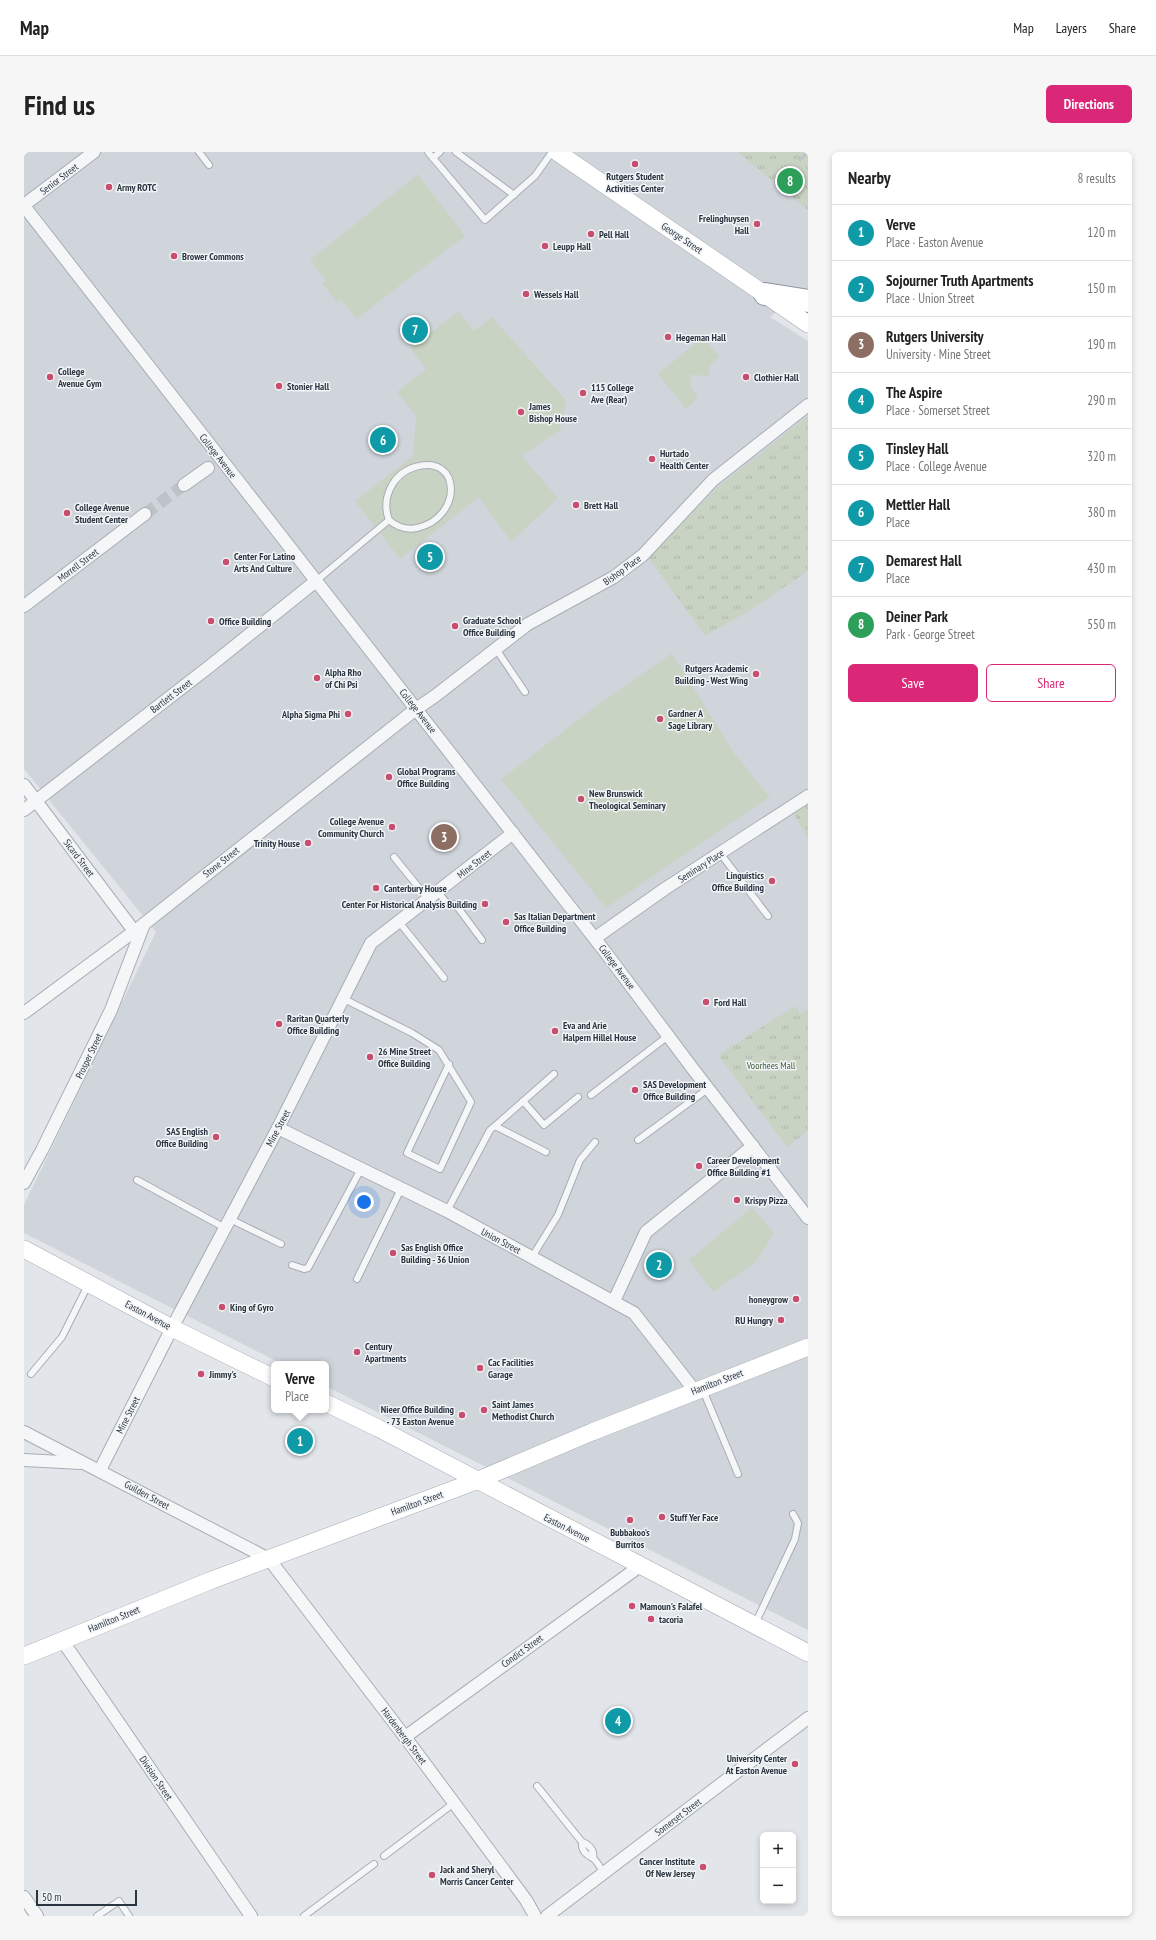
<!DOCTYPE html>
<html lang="en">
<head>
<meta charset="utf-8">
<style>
	body { margin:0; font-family:"PT Sans Narrow",sans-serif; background:#f6f6f6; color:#222 }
	.controls { position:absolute; right:12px; bottom:12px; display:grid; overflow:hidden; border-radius:6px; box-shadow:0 2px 6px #0003 }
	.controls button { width:36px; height:36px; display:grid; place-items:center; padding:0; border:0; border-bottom:1px solid #e0e0e0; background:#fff; color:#222; font:20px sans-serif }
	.scale { position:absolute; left:12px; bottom:10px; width:101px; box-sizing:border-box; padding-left:4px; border:2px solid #2b3541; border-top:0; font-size:11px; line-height:14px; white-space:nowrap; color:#2b3541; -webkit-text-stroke:3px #f2f5f7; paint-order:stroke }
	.you { position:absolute; left:340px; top:1050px; width:14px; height:14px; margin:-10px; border:3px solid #fff; border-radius:50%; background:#1a73e8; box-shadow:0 0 0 6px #1a73e833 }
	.badge { display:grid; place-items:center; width:26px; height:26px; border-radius:50%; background:#db2777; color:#fff; font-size:13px; font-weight:700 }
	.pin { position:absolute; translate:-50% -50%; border:2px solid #fff; box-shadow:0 1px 4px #0006 }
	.popup { position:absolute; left:247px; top:1209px; width:58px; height:52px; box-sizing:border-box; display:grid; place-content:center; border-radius:6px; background:#fff; filter:drop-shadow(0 1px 3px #0005); font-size:13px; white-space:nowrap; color:#767676 }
	.popup b { font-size:15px; color:#222 }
	.popup::after { content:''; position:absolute; left:50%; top:100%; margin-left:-8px; border:8px solid transparent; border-top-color:#fff }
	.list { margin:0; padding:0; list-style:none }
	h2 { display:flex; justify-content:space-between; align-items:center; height:52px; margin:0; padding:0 16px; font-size:17px }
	h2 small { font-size:13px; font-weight:400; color:#767676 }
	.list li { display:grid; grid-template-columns:26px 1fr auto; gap:12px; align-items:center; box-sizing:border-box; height:56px; padding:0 16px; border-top:1px solid #e0e0e0 }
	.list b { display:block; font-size:15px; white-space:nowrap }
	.list p { margin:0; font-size:13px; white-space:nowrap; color:#767676 }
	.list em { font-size:13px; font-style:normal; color:#767676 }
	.actions { display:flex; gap:8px; padding:12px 16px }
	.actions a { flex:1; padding:9px 0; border:1px solid #db2777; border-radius:6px; text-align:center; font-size:14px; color:#db2777 }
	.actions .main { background:#db2777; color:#fff }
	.map { position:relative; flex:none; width:784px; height:1764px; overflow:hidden; border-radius:6px }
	header { display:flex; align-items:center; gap:24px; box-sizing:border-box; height:56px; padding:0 20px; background:#fff; border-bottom:1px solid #e0e0e0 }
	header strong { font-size:19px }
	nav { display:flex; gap:22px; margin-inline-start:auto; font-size:14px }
	.intro { display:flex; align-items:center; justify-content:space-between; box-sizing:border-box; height:96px; padding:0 24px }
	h1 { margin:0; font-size:28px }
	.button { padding:10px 18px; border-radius:6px; background:#db2777; color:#fff; font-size:14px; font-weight:700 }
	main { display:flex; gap:24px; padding:0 24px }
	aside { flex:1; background:#fff; border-radius:6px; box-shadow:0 2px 6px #0003 }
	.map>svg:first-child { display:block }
	.built { fill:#d0d5dc }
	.grass { fill:#c9d3c4 }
	.park { fill:url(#park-tufts) }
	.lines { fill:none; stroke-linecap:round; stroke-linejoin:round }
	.street-tunnel { stroke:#bdc3c8; stroke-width:12; stroke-dasharray:12 6; stroke-linecap:butt }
	.highway-tunnel { stroke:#bdc3c8; stroke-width:22; stroke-dasharray:22 11; stroke-linecap:butt }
	.lane-casing { stroke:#a7adb4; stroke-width:8 }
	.street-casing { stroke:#a7adb4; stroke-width:14 }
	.secondary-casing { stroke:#a7adb4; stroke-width:18 }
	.highway-casing { stroke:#8a95a0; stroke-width:24 }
	.lane { stroke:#f5f6f8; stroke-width:6 }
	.street { stroke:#f5f6f8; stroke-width:12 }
	.secondary { stroke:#fff; stroke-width:17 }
	.highway { stroke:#fff; stroke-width:22 }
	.poi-dot { fill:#c94d6e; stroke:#f2f5f7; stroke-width:1.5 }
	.labels { text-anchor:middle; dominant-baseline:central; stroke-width:3; stroke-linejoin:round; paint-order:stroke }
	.poi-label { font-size:10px; font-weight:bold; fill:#2b3541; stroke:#f2f5f7; text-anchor:start }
	.street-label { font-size:10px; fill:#2b3541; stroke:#f2f5f7 }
	.park-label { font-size:10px; fill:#435c39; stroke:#f2f5f7 }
</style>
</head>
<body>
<header>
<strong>Map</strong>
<nav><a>Map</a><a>Layers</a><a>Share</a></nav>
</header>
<div class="intro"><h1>Find us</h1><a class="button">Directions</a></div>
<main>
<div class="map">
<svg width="784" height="1764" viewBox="0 0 784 1764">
	<defs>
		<pattern id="park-tufts" width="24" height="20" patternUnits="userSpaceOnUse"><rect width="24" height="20" fill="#c9d3c4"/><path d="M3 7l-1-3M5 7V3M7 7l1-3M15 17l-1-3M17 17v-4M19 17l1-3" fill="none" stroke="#adb6aa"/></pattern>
	</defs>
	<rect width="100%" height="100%" fill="#e2e6ea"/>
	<path class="built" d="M 0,0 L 784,0 L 784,141 L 777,142 L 746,165 L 784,189 L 784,1478 L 302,1234 L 302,1212 L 258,1212 L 0,1081 L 0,1053 L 132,780 L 0,617 Z"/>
	<g class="grass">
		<path d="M 394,22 L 441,84 L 332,167 L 317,147 L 313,150 L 298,131 L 302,128 L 286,108 Z"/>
		<path d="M 435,159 L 450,179 L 468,165 L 542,248 L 536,278 L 498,304 L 534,346 L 487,390 L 455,345 L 376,407 L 331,349 L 389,304 L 392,264 L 373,240 L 402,217 L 386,196 Z"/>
		<path d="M 679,185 L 695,205 L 686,213 L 684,224 L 666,223 L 668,237 L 674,245 L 662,257 L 634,222 Z"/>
		<path d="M 648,501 L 710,601 L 746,645 L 582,756 L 477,627 L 575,552 Z"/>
		<path d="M 728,1055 L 750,1081 L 731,1111 L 689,1140 L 665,1108 Z"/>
	</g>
	<g class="park">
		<path d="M 713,0 L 784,0 L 784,58 Z"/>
		<path d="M 784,264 L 784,419 L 725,459 L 681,484 L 624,405 L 697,332 Z"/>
		<path d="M 784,644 L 784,688 L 766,655 Z"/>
		<path d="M 771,854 L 776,861 L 784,857 L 784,979 L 763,995 L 694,903 Z"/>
	</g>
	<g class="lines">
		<path class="street-tunnel" d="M 121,362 L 160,333"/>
		<path class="highway-tunnel" d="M 782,0 L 784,2"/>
		<g class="lane-casing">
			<g id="lane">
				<path d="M 175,0 L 185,13"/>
				<path d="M 404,0 L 461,68 L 511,24 L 528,0"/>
				<path d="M 432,0 L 490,43"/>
				<path d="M 409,6 L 416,0"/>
				<path d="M 292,429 L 365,368 C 373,375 383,378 393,376 C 439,366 438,301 391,315 C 368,322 357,347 365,368"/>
				<path d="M 472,497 L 501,540"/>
				<path d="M 696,701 L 744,764"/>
				<path d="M 370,705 L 404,747"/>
				<path d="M 414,740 L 422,750 L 432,753 L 458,788"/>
				<path d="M 375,770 L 420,826"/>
				<path d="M 318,846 L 388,881 L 415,898 L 447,950 L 416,1017 L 383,1001 L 425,912"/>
				<path d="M 567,943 L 644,884"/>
				<path d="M 499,949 L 520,973 L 554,945"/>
				<path d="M 471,974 L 530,922"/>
				<path d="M 614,988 L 685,936"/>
				<path d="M 113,1028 L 201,1076"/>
				<path d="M 423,1059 L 466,978 L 471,974 L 522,1000"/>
				<path d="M 206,1067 L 257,1092"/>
				<path d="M 508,1105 L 534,1063 L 556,1008 L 571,990"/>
				<path d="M 268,1113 L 280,1117 L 284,1116 L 337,1017"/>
				<path d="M 333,1127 L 377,1037"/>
				<path d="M 7,1222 L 38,1185 L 64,1133"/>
				<path d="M 679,1238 L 714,1322"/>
				<path d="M 731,1472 L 771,1387 L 774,1371 L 769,1362"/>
				<path d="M 513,1634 L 558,1690 C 565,1692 571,1699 569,1706"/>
				<path d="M 558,1690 C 557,1701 564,1703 570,1707 C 574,1711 577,1717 580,1721"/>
				<path d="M 360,1704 L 430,1651"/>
				<path d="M 73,1764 L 95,1749 L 105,1764"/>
				<path d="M 280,1764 L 350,1712"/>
			</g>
		</g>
		<g class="street-casing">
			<g id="street">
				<path d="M 0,53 L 70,0"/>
				<path d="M 0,54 L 582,801 L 669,917 L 784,1066"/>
				<path d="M 160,333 L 184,316"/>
				<path d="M 0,454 L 121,362"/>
				<path d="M 0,633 L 110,779"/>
				<path d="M 0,658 L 186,514 L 292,429"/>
				<path d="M 571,786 L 642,736 L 784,644"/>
				<path d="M 0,861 L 120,772 L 392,557 L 411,544 L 504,472 L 590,425 L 619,403 L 689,328 L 784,253"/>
				<path d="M 254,976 L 423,1059 L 610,1161 L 671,1239"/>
				<path d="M 0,1031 L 18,998 L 87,858 L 120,772"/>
				<path d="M 590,1149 L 622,1080 L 729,994"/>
				<path d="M 0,1280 L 245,1407 L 384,1589 L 502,1748 L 511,1764"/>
				<path d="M 0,1308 L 57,1311"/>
				<path d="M 76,1318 L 148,1176 L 254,976 L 347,791 L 489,681"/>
				<path d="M 38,1488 L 227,1764"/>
				<path d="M 381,1585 L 616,1414"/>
				<path d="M 0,1745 L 13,1764"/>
				<path d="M 523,1764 L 784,1566"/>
			</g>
		</g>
		<g class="secondary-casing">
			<g id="secondary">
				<path d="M 533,0 L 784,172"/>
				<path d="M 0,1097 L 148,1176 L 250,1226"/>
				<path d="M 302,1251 L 354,1276 L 784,1501"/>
				<path d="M 0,1504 L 188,1428 L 452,1329 L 568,1280 L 784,1195"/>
			</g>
		</g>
		<g class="highway-casing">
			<path id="highway" d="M 741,142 L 784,149"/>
		</g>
		<use href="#lane" class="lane"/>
		<use href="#street" class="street"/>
		<use href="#secondary" class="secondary"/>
		<use href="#highway" class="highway"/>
	</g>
	<g class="poi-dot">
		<circle cx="611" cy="12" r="4"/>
		<circle cx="85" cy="35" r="4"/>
		<circle cx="733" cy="72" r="4"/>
		<circle cx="567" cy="82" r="4"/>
		<circle cx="521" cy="94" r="4"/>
		<circle cx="150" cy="104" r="4"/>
		<circle cx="502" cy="142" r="4"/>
		<circle cx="644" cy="185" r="4"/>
		<circle cx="26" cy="225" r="4"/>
		<circle cx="722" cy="225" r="4"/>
		<circle cx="255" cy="234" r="4"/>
		<circle cx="559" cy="241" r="4"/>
		<circle cx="497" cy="260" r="4"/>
		<circle cx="628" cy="307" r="4"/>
		<circle cx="552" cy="353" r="4"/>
		<circle cx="43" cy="361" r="4"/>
		<circle cx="202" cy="410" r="4"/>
		<circle cx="187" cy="469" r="4"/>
		<circle cx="431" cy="474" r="4"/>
		<circle cx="732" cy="522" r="4"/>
		<circle cx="293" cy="526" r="4"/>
		<circle cx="324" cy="562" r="4"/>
		<circle cx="636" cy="567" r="4"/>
		<circle cx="365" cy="625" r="4"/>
		<circle cx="557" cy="647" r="4"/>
		<circle cx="368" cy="675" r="4"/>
		<circle cx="284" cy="691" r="4"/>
		<circle cx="748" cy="729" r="4"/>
		<circle cx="352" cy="736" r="4"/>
		<circle cx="461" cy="752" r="4"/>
		<circle cx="482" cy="770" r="4"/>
		<circle cx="682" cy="850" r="4"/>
		<circle cx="255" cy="872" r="4"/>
		<circle cx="531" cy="879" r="4"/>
		<circle cx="346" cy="905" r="4"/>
		<circle cx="611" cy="938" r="4"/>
		<circle cx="192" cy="985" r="4"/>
		<circle cx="675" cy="1014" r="4"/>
		<circle cx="713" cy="1048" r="4"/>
		<circle cx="369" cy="1101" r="4"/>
		<circle cx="772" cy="1147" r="4"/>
		<circle cx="198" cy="1155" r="4"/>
		<circle cx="757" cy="1168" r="4"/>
		<circle cx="333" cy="1200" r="4"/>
		<circle cx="456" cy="1216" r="4"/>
		<circle cx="177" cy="1222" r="4"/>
		<circle cx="460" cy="1258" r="4"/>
		<circle cx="438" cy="1263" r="4"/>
		<circle cx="638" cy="1365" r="4"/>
		<circle cx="606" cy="1368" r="4"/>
		<circle cx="608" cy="1454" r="4"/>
		<circle cx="627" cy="1467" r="4"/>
		<circle cx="771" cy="1612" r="4"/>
		<circle cx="679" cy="1715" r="4"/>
		<circle cx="408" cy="1723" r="4"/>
	</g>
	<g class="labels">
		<g class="poi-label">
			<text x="611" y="24" text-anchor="middle">Rutgers Student<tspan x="611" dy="12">Activities Center</tspan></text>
			<text x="93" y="35">Army ROTC</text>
			<text x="725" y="66" text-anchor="end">Frelinghuysen<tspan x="725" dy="12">Hall</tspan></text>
			<text x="575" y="82">Pell Hall</text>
			<text x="529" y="94">Leupp Hall</text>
			<text x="158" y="104">Brower Commons</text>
			<text x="510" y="142">Wessels Hall</text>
			<text x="652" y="185">Hegeman Hall</text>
			<text x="34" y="219">College<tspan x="34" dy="12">Avenue Gym</tspan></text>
			<text x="730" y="225">Clothier Hall</text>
			<text x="263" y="234">Stonier Hall</text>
			<text x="567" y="235">115 College<tspan x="567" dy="12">Ave (Rear)</tspan></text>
			<text x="505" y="254">James<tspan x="505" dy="12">Bishop House</tspan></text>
			<text x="636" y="301">Hurtado<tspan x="636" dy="12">Health Center</tspan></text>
			<text x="560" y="353">Brett Hall</text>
			<text x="51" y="355">College Avenue<tspan x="51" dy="12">Student Center</tspan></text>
			<text x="210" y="404">Center For Latino<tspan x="210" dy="12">Arts And Culture</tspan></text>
			<text x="439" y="468">Graduate School<tspan x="439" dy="12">Office Building</tspan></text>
			<text x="195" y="469">Office Building</text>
			<text x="724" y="516" text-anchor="end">Rutgers Academic<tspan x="724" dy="12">Building - West Wing</tspan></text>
			<text x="301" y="520">Alpha Rho<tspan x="301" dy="12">of Chi Psi</tspan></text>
			<text x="644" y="561">Gardner A<tspan x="644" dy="12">Sage Library</tspan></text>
			<text x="316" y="562" text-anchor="end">Alpha Sigma Phi</text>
			<text x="373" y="619">Global Programs<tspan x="373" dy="12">Office Building</tspan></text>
			<text x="565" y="641">New Brunswick<tspan x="565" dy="12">Theological Seminary</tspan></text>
			<text x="360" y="669" text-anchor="end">College Avenue<tspan x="360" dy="12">Community Church</tspan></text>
			<text x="276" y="691" text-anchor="end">Trinity House</text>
			<text x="740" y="723" text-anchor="end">Linguistics<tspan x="740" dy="12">Office Building</tspan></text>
			<text x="360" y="736">Canterbury House</text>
			<text x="453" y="752" text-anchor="end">Center For Historical Analysis Building</text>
			<text x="490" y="764">Sas Italian Department<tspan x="490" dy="12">Office Building</tspan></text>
			<text x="690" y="850">Ford Hall</text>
			<text x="263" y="866">Raritan Quarterly<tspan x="263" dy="12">Office Building</tspan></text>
			<text x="539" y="873">Eva and Arie<tspan x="539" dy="12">Halpern Hillel House</tspan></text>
			<text x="354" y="899">26 Mine Street<tspan x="354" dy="12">Office Building</tspan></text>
			<text x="619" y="932">SAS Development<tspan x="619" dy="12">Office Building</tspan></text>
			<text x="184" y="979" text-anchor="end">SAS English<tspan x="184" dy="12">Office Building</tspan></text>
			<text x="683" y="1008">Career Development<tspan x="683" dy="12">Office Building #1</tspan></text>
			<text x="721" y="1048">Krispy Pizza</text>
			<text x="377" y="1095">Sas English Office<tspan x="377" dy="12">Building - 36 Union</tspan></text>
			<text x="764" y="1147" text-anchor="end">honeygrow</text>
			<text x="206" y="1155">King of Gyro</text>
			<text x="749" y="1168" text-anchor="end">RU Hungry</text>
			<text x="341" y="1194">Century<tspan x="341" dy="12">Apartments</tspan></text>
			<text x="464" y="1210">Cac Facilities<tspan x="464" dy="12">Garage</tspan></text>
			<text x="185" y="1222">Jimmy's</text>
			<text x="468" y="1252">Saint James<tspan x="468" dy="12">Methodist Church</tspan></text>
			<text x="430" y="1257" text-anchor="end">Nieer Office Building<tspan x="430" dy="12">- 73 Easton Avenue</tspan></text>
			<text x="646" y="1365">Stuff Yer Face</text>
			<text x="606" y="1380" text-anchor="middle">Bubbakoo's<tspan x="606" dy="12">Burritos</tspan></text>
			<text x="616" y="1454">Mamoun's Falafel</text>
			<text x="635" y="1467">tacoria</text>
			<text x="763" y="1606" text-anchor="end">University Center<tspan x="763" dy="12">At Easton Avenue</tspan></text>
			<text x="671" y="1709" text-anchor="end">Cancer Institute<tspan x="671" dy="12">Of New Jersey</tspan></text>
			<text x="416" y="1717">Jack and Sheryl<tspan x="416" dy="12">Morris Cancer Center</tspan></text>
		</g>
		<g class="street-label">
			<text transform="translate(35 27) rotate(-37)">Senior Street</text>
			<text transform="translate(658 86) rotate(34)">George Street</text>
			<text transform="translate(194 304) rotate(52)">College Avenue</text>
			<text transform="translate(54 413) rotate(-37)">Morrell Street</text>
			<text transform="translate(598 418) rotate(-36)">Bishop Place</text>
			<text transform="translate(147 544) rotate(-37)">Bartlett Street</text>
			<text transform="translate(394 559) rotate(52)">College Avenue</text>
			<text transform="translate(55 706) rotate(53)">Sicard Street</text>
			<text transform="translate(197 710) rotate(-38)">Stone Street</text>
			<text transform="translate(450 712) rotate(-38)">Mine Street</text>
			<text transform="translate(677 714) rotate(-33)">Seminary Place</text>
			<text transform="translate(593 815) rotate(53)">College Avenue</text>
			<text transform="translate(65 904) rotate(-64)">Prosper Street</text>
			<text transform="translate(254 976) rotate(-62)">Mine Street</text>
			<text transform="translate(477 1089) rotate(28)">Union Street</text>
			<text transform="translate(124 1163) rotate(28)">Easton Avenue</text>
			<text transform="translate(693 1230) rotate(-21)">Hamilton Street</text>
			<text transform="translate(104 1263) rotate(-63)">Mine Street</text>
			<text transform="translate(123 1343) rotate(28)">Guilden Street</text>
			<text transform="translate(393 1351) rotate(-20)">Hamilton Street</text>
			<text transform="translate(543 1376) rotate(27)">Easton Avenue</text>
			<text transform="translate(90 1467) rotate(-22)">Hamilton Street</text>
			<text transform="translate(498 1499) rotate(-36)">Condict Street</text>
			<text transform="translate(380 1584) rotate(53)">Hardenbergh Street</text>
			<text transform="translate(132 1626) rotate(56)">Division Street</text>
			<text transform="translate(654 1665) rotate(-37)">Somerset Street</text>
		</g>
		<g class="park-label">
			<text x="747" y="913">Voorhees Mall</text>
		</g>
	</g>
</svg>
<div class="controls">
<button>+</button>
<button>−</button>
</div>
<div class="scale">50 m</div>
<div class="you"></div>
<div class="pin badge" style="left:276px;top:1289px;background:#0f9aa8">1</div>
<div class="popup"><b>Verve</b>Place</div>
<div class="pin badge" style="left:635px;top:1113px;background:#0f9aa8">2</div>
<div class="pin badge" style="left:420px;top:685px;background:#8d6e63">3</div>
<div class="pin badge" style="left:594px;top:1569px;background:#0f9aa8">4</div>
<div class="pin badge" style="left:406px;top:405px;background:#0f9aa8">5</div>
<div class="pin badge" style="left:359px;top:288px;background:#0f9aa8">6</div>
<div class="pin badge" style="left:391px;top:178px;background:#0f9aa8">7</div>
<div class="pin badge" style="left:766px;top:29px;background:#2e9e5b">8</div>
</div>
<aside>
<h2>Nearby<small>8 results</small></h2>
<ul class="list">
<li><span class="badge" style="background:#0f9aa8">1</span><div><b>Verve</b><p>Place · Easton Avenue</p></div><em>120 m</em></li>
<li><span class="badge" style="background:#0f9aa8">2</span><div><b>Sojourner Truth Apartments</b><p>Place · Union Street</p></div><em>150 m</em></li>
<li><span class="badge" style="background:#8d6e63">3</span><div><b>Rutgers University</b><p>University · Mine Street</p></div><em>190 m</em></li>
<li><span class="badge" style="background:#0f9aa8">4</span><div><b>The Aspire</b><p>Place · Somerset Street</p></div><em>290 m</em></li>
<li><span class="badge" style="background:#0f9aa8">5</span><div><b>Tinsley Hall</b><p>Place · College Avenue</p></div><em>320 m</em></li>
<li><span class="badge" style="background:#0f9aa8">6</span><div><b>Mettler Hall</b><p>Place</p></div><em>380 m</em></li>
<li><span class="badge" style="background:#0f9aa8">7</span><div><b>Demarest Hall</b><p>Place</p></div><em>430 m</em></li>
<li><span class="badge" style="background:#2e9e5b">8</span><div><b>Deiner Park</b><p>Park · George Street</p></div><em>550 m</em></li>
</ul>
<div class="actions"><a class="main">Save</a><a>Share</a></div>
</aside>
</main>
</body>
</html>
